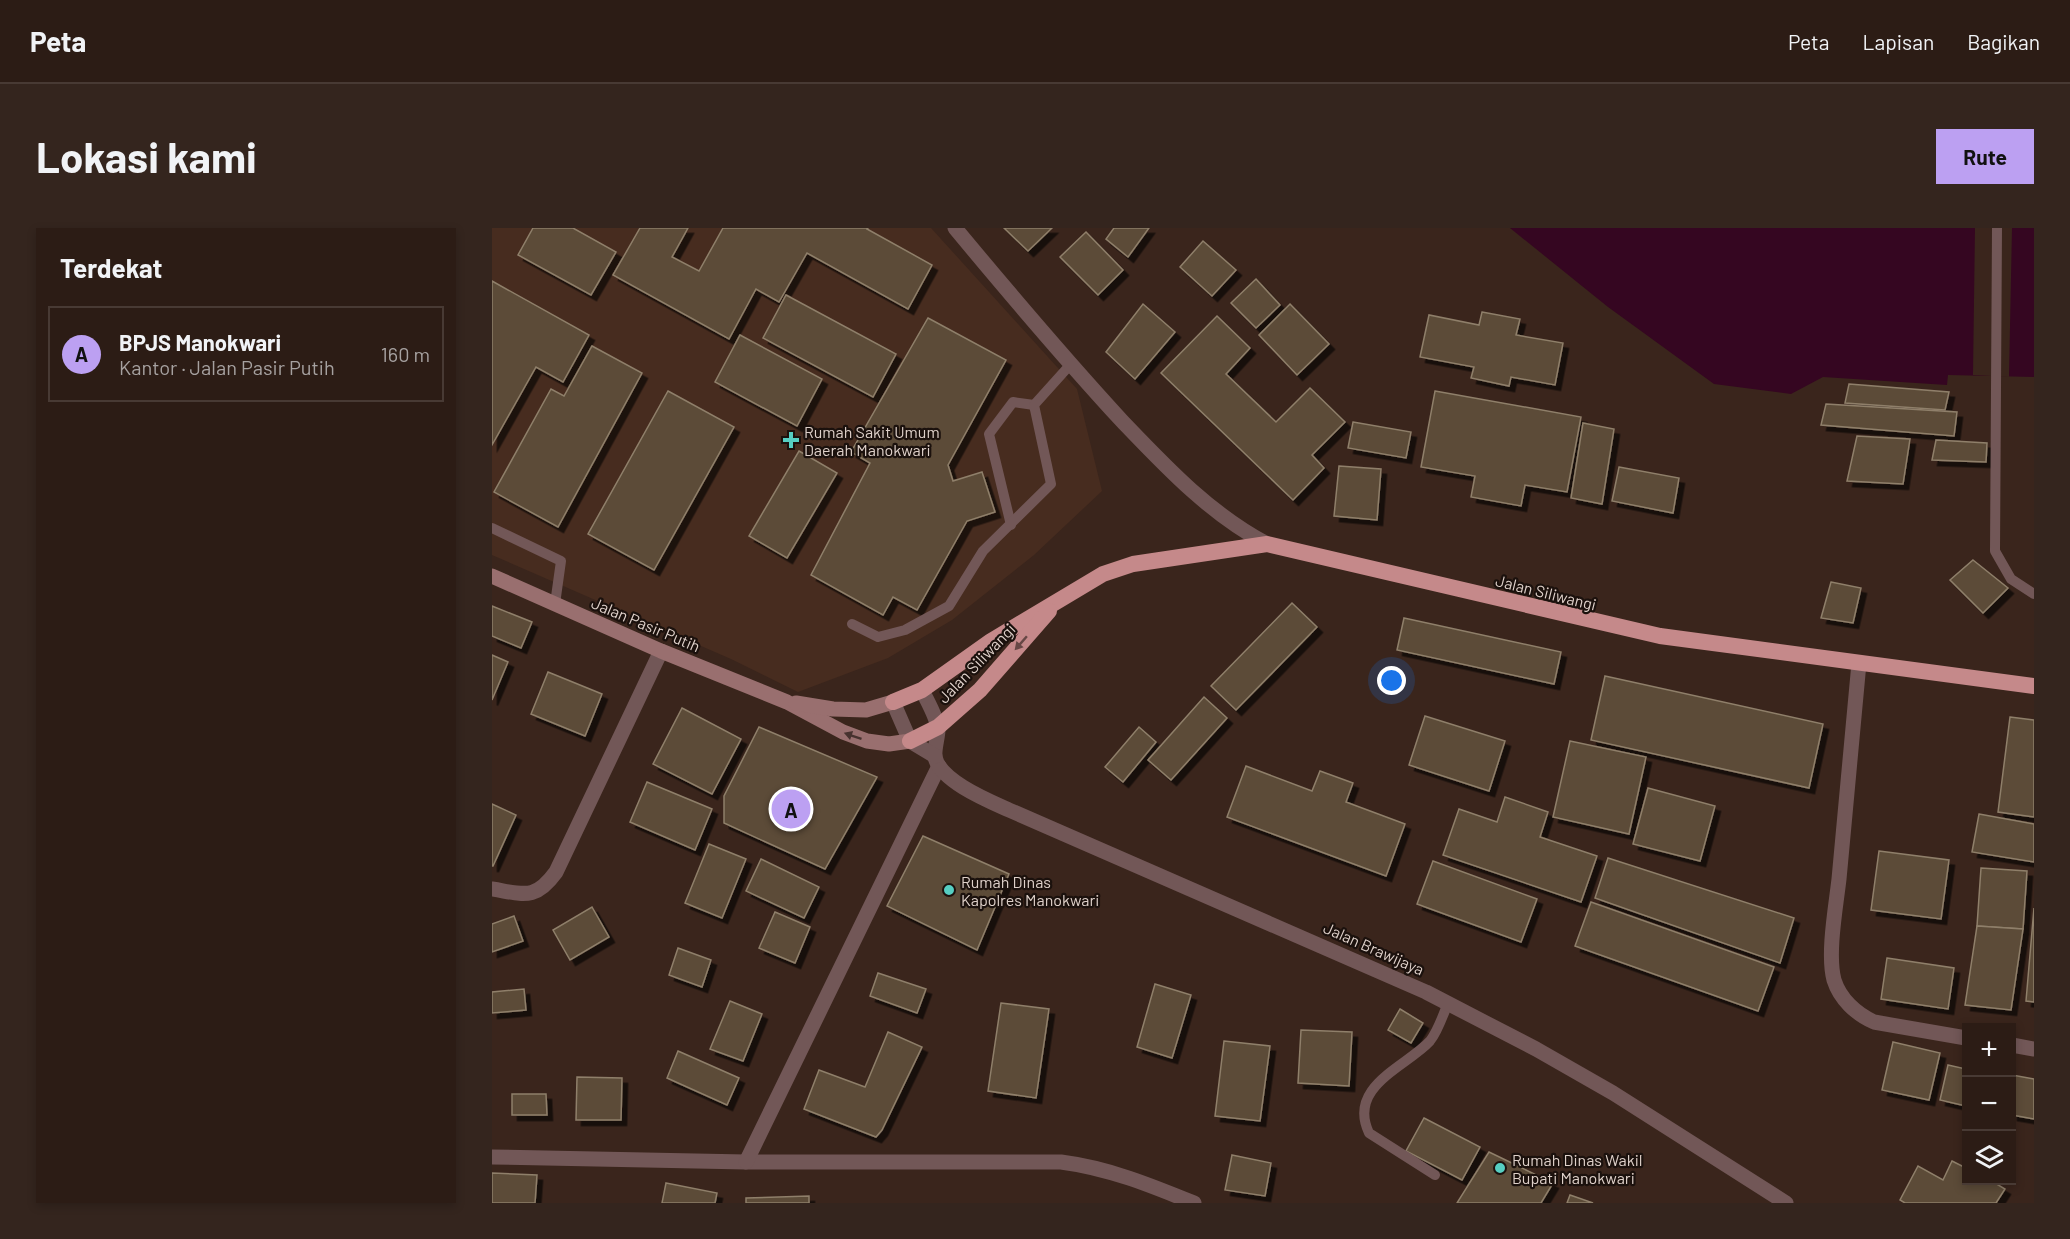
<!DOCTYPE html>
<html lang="id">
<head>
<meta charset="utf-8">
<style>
	body { margin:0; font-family:Barlow,sans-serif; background:#34251e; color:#f1f3f6 }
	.controls { position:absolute; right:18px; bottom:18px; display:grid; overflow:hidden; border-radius:0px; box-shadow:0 3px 9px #0003 }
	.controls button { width:54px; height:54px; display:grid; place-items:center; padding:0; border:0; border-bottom:2px solid #483a34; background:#2c1c15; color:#f1f3f6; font:30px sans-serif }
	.you { position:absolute; left:900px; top:453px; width:21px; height:21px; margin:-15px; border:4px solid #fff; border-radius:50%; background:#1a73e8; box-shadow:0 0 0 9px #1a73e833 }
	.badge { display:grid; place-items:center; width:39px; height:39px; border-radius:50%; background:#bca0f2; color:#111; font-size:20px; font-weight:700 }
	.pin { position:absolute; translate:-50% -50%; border:3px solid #fff; box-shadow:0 2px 6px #0006 }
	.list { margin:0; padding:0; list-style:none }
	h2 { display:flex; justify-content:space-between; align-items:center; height:78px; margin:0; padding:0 24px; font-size:26px }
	h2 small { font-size:20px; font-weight:400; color:#a6a1a0 }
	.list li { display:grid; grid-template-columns:39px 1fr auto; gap:18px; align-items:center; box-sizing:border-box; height:96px; margin:0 12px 12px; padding:0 12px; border:2px solid #483a34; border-radius:0px }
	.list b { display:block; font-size:22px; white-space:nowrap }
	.list p { margin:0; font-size:20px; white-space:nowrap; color:#a6a1a0 }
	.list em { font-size:20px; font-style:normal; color:#a6a1a0 }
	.icon { flex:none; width:33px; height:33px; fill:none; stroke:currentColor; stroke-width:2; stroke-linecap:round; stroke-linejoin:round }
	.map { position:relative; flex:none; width:1542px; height:975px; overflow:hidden; border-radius:0px }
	header { display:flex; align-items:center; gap:36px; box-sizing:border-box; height:84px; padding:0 30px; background:#2c1c15; border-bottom:2px solid #483a34 }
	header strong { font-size:28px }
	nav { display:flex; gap:33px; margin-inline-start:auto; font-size:21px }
	.intro { display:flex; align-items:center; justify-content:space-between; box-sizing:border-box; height:144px; padding:0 36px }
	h1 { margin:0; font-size:42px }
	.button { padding:15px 27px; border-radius:0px; background:#bca0f2; color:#111; font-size:21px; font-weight:700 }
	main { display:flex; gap:36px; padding:0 36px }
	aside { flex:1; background:#2c1c15; border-radius:0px; box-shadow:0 3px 9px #0003 }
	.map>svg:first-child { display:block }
	.built { fill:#472c1f }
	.water { fill:#350621 }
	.pier { fill:#3a251c }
	.building { fill:#5b4c38; stroke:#8f7f6a; stroke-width:1.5; filter:url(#shadow) }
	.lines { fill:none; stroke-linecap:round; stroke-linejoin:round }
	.service { stroke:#725757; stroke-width:10 }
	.minor { stroke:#725757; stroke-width:15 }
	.tertiary { stroke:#725757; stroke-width:15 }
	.secondary { stroke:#996f6f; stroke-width:15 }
	.trunk { stroke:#c5898a; stroke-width:16 }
	.oneway { fill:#674745 }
	.oneway2 { fill:#47322f }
	.poi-dot { fill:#56cec2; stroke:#1b110d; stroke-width:2 }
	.labels { text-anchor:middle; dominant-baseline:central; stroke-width:4.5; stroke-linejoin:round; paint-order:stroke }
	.poi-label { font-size:16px; fill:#dfd1ca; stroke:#1b110d; text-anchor:start }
	.street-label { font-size:16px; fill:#dfd1ca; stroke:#1b110d }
</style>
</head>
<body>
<header>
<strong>Peta</strong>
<nav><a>Peta</a><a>Lapisan</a><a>Bagikan</a></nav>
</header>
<div class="intro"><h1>Lokasi kami</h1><a class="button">Rute</a></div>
<main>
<aside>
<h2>Terdekat<small></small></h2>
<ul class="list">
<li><span class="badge">A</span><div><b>BPJS Manokwari</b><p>Kantor · Jalan Pasir Putih</p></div><em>160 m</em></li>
</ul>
</aside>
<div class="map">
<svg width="1542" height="975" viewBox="0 0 1542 975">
	<defs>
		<filter id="shadow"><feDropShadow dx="5.5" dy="5.5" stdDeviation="0" flood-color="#0009"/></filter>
	</defs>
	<rect width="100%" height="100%" fill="#3a251c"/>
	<path class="built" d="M 0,0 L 439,0 L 585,161 L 610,263 L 542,327 L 460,392 L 396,430 L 306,464 L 239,431 L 0,327 Z"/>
	<path class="water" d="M 1018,0 L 1542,0 L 1542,149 L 1456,147 L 1455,157 L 1331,149 L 1299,166 L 1222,156 L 1116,79 Z"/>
	<path class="pier" d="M 1483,0 L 1520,0 L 1517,149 L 1481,147 Z"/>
	<g class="building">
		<path d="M 41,0 L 81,0 L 124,24 L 99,67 L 26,27 Z"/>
		<path d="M 148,0 L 196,0 L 180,29 L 207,43 L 231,0 L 376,0 L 375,1 L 440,37 L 416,81 L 315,25 L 287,74 L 264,61 L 237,111 L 121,47 Z"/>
		<path d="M 512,0 L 560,0 L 536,23 Z"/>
		<path d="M 622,0 L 657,0 L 636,29 L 614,11 Z"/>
		<path d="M 594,4 L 631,42 L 606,67 L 568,29 Z"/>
		<path d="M 711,13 L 744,42 L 720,68 L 688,39 Z"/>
		<path d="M 764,51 L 788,77 L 764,100 L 739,75 Z"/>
		<path d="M 0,53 L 97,107 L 71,154 L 44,139 L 0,217 Z"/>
		<path d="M 294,67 L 404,126 L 381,169 L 271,110 Z"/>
		<path d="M 651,76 L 683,104 L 643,151 L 614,124 Z"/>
		<path d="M 798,76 L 837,116 L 805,147 L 767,107 Z"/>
		<path d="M 990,84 L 1028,91 L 1024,107 L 1071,115 L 1063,157 L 1019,149 L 1017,158 L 979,150 L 982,139 L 928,129 L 937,87 L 987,97 Z"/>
		<path d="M 725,88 L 758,120 L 734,146 L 784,194 L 818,160 L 853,194 L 820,227 L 832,240 L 801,272 L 669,145 Z"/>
		<path d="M 436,90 L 514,132 L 456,237 L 461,253 L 490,244 L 503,284 L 475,293 L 425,382 L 401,369 L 391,387 L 319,347 L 378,235 L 359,224 Z"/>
		<path d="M 248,107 L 330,151 L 305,198 L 223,154 Z"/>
		<path d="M 100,118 L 150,145 L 66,299 L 2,264 L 59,161 L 72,168 Z"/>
		<path d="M 1357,156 L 1457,164 L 1453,182 L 1353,175 Z"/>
		<path d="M 176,163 L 242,199 L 162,342 L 96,306 Z"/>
		<path d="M 943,163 L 1089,189 L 1075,264 L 1033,257 L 1029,278 L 979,269 L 983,248 L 929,239 Z"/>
		<path d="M 1334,176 L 1465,184 L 1462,208 L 1329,197 Z"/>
		<path d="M 861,194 L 919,204 L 914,230 L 856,220 Z"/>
		<path d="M 1091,195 L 1122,201 L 1110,276 L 1079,270 Z"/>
		<path d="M 1365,208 L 1418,211 L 1411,256 L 1355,253 Z"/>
		<path d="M 1444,212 L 1495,215 L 1494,234 L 1440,232 Z"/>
		<path d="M 307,223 L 345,245 L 295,330 L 257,308 Z"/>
		<path d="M 847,238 L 889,241 L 885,292 L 842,288 Z"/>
		<path d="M 1127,239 L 1187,250 L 1181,285 L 1120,273 Z"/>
		<path d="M 1481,332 L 1516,360 L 1491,385 L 1458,352 Z"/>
		<path d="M 1339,354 L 1369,360 L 1361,395 L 1329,390 Z"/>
		<path d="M 800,375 L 825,399 L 744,482 L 719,458 Z"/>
		<path d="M 0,378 L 40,394 L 29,420 L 0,408 Z"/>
		<path d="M 912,390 L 1069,424 L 1062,456 L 905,422 Z"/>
		<path d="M 0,427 L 16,434 L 0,472 Z"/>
		<path d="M 56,444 L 110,466 L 93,508 L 39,486 Z"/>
		<path d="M 1113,448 L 1331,496 L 1317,560 L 1099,512 Z"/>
		<path d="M 712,469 L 735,490 L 679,552 L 656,532 Z"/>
		<path d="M 190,480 L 249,511 L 220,566 L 161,536 Z"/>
		<path d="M 933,488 L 1013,513 L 997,563 L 917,537 Z"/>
		<path d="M 1518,489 L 1542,492 L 1542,589 L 1506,584 Z"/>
		<path d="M 267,499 L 385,549 L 333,641 L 232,595 L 232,568 Z"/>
		<path d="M 647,499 L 664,514 L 631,554 L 613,539 Z"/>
		<path d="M 1078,513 L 1154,529 L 1137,606 L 1061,589 Z"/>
		<path d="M 754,538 L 820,563 L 828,543 L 861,555 L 854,574 L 913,596 L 894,648 L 735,589 Z"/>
		<path d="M 155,554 L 220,581 L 203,622 L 138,594 Z"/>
		<path d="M 1156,560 L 1223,578 L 1208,633 L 1141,616 Z"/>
		<path d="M 1013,569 L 1056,584 L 1048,609 L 1105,628 L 1089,674 L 951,627 L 967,581 L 1005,594 Z"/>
		<path d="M 0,576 L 24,587 L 1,638 L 0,638 Z"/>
		<path d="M 1487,586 L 1542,596 L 1542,634 L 1480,624 Z"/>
		<path d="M 431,608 L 517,646 L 485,722 L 395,678 Z"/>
		<path d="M 217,616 L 254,631 L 230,690 L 193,675 Z"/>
		<path d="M 1387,623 L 1457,632 L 1449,691 L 1379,682 Z"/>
		<path d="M 1116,630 L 1302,690 L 1288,735 L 1103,670 Z"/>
		<path d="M 269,631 L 327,659 L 312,690 L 254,663 Z"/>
		<path d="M 941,633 L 1045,671 L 1029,714 L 925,676 Z"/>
		<path d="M 1489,640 L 1535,643 L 1531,701 L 1485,698 Z"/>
		<path d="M 1099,674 L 1282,739 L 1266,783 L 1083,718 Z"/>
		<path d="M 100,679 L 117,709 L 78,732 L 61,702 Z"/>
		<path d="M 1542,680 L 1542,774 L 1534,773 Z"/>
		<path d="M 283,684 L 318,699 L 303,735 L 267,720 Z"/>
		<path d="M 22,688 L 31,713 L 0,724 L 0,696 Z"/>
		<path d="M 1485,698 L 1531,701 L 1519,782 L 1473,777 Z"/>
		<path d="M 186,720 L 219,732 L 210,759 L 177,747 Z"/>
		<path d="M 1395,730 L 1462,740 L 1456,781 L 1389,771 Z"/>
		<path d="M 386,745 L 434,761 L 425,785 L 378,768 Z"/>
		<path d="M 663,756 L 699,767 L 680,830 L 645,819 Z"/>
		<path d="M 32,761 L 34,782 L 0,785 L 0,764 Z"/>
		<path d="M 238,773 L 270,786 L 251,833 L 218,821 Z"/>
		<path d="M 509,775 L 557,781 L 544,870 L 496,863 Z"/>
		<path d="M 908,781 L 931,795 L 919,815 L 896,802 Z"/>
		<path d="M 809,802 L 860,804 L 857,858 L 806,855 Z"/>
		<path d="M 396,804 L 430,819 L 390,902 L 384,909 L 312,881 L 327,842 L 373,859 Z"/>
		<path d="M 732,813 L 778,818 L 768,893 L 723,888 Z"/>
		<path d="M 1401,814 L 1448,825 L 1437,872 L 1390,862 Z"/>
		<path d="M 186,823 L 247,850 L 235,877 L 175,850 Z"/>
		<path d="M 1456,837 L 1474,841 L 1474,878 L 1448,872 Z"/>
		<path d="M 1520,847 L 1542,851 L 1542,891 L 1520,887 Z"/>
		<path d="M 85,849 L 130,850 L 129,892 L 84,892 Z"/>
		<path d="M 20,866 L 54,866 L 55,887 L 20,887 Z"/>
		<path d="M 932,890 L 988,919 L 970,952 L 914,923 Z"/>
		<path d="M 997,924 L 1061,955 L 1049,975 L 965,975 Z"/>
		<path d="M 740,927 L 779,935 L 773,968 L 733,962 Z"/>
		<path d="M 1460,933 L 1474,940 L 1474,952 L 1498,952 L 1513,961 L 1504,975 L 1413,975 L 1408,972 L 1426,938 L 1451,952 Z"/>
		<path d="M 0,945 L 45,947 L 43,975 L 0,975 Z"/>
		<path d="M 174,955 L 225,965 L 223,975 L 170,975 Z"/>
		<path d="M 1078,967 L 1101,975 L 1075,975 Z"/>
		<path d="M 317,968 L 317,975 L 254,975 L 254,970 Z"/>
	</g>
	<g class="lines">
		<g class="service">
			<path d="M 1505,0 L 1503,323 L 1519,351 L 1542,366"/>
			<path d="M 519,297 L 497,206 L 521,174 L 542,177"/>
			<path d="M 0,300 L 69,333 L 63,376"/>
			<path d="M 360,396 L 386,409 L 413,402 L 457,378 L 491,323 L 559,256 L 542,177 L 578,137"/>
			<path d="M 943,947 L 877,905 C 855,858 914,839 938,813 C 946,803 951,787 956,775"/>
		</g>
		<g class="minor">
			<path d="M 463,0 C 517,65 572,130 630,193 C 674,239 718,286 775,316"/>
			<path d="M 1367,435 C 1360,507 1354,579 1347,651 C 1344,678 1335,726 1342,752 C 1348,771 1364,786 1382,794 L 1474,810"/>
			<path d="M 0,661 C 32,666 43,673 64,644 L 169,423"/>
			<path d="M 1520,817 L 1542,821"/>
			<path d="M 0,929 L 254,934 L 569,934 C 616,940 658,957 702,975"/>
			<path d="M 254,934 L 447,538"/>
		</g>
		<g class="tertiary">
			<path d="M 430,462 C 435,473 445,489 446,501 C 446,510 442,520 443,529 C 448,553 497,573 517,582 L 934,764 L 1044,821 L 1121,865 L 1294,975"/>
			<path d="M 401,474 L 418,513 L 443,528"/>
		</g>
		<g class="secondary">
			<path d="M 0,348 L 169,423 L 295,474 L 351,504 L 375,513 L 397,516 L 418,513"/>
			<path d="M 304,475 L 341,481 L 374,482 L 401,474"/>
		</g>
		<g class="trunk">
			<path d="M 401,474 L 430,462 L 499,413 L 611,346 L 641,336 L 775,316 L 1168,408 L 1542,458"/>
			<path d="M 418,513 L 446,499 L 488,462 L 557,383"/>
		</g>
	</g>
	<defs><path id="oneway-solid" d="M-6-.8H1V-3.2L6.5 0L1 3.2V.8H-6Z" transform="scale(1.5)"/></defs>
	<use class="oneway" href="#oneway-solid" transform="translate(529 415) rotate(131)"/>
	<use class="oneway2" href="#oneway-solid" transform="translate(361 508) rotate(-161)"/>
	<g class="poi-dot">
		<path d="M296 203h6v6h6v6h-6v6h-6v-6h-6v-6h6z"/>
		<circle cx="457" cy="662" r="6"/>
		<circle cx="1008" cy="940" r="6"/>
	</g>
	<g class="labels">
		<g class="poi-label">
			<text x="312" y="203">Rumah Sakit Umum<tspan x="312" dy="18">Daerah Manokwari</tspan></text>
			<text x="469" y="653">Rumah Dinas<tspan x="469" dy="18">Kapolres Manokwari</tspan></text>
			<text x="1020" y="931">Rumah Dinas Wakil<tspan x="1020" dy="18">Bupati Manokwari</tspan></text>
		</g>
		<g class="street-label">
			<text transform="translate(1054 364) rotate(14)">Jalan Siliwangi</text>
			<text transform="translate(154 396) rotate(23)">Jalan Pasir Putih</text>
			<text transform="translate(484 435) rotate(-46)">Jalan Siliwangi</text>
			<text transform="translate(882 720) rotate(24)">Jalan Brawijaya</text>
		</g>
	</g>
</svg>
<div class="controls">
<button>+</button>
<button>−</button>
<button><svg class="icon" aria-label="layers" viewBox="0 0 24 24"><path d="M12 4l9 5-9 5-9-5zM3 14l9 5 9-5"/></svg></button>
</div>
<div class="you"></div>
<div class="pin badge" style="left:299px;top:581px">A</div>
</div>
</main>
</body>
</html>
